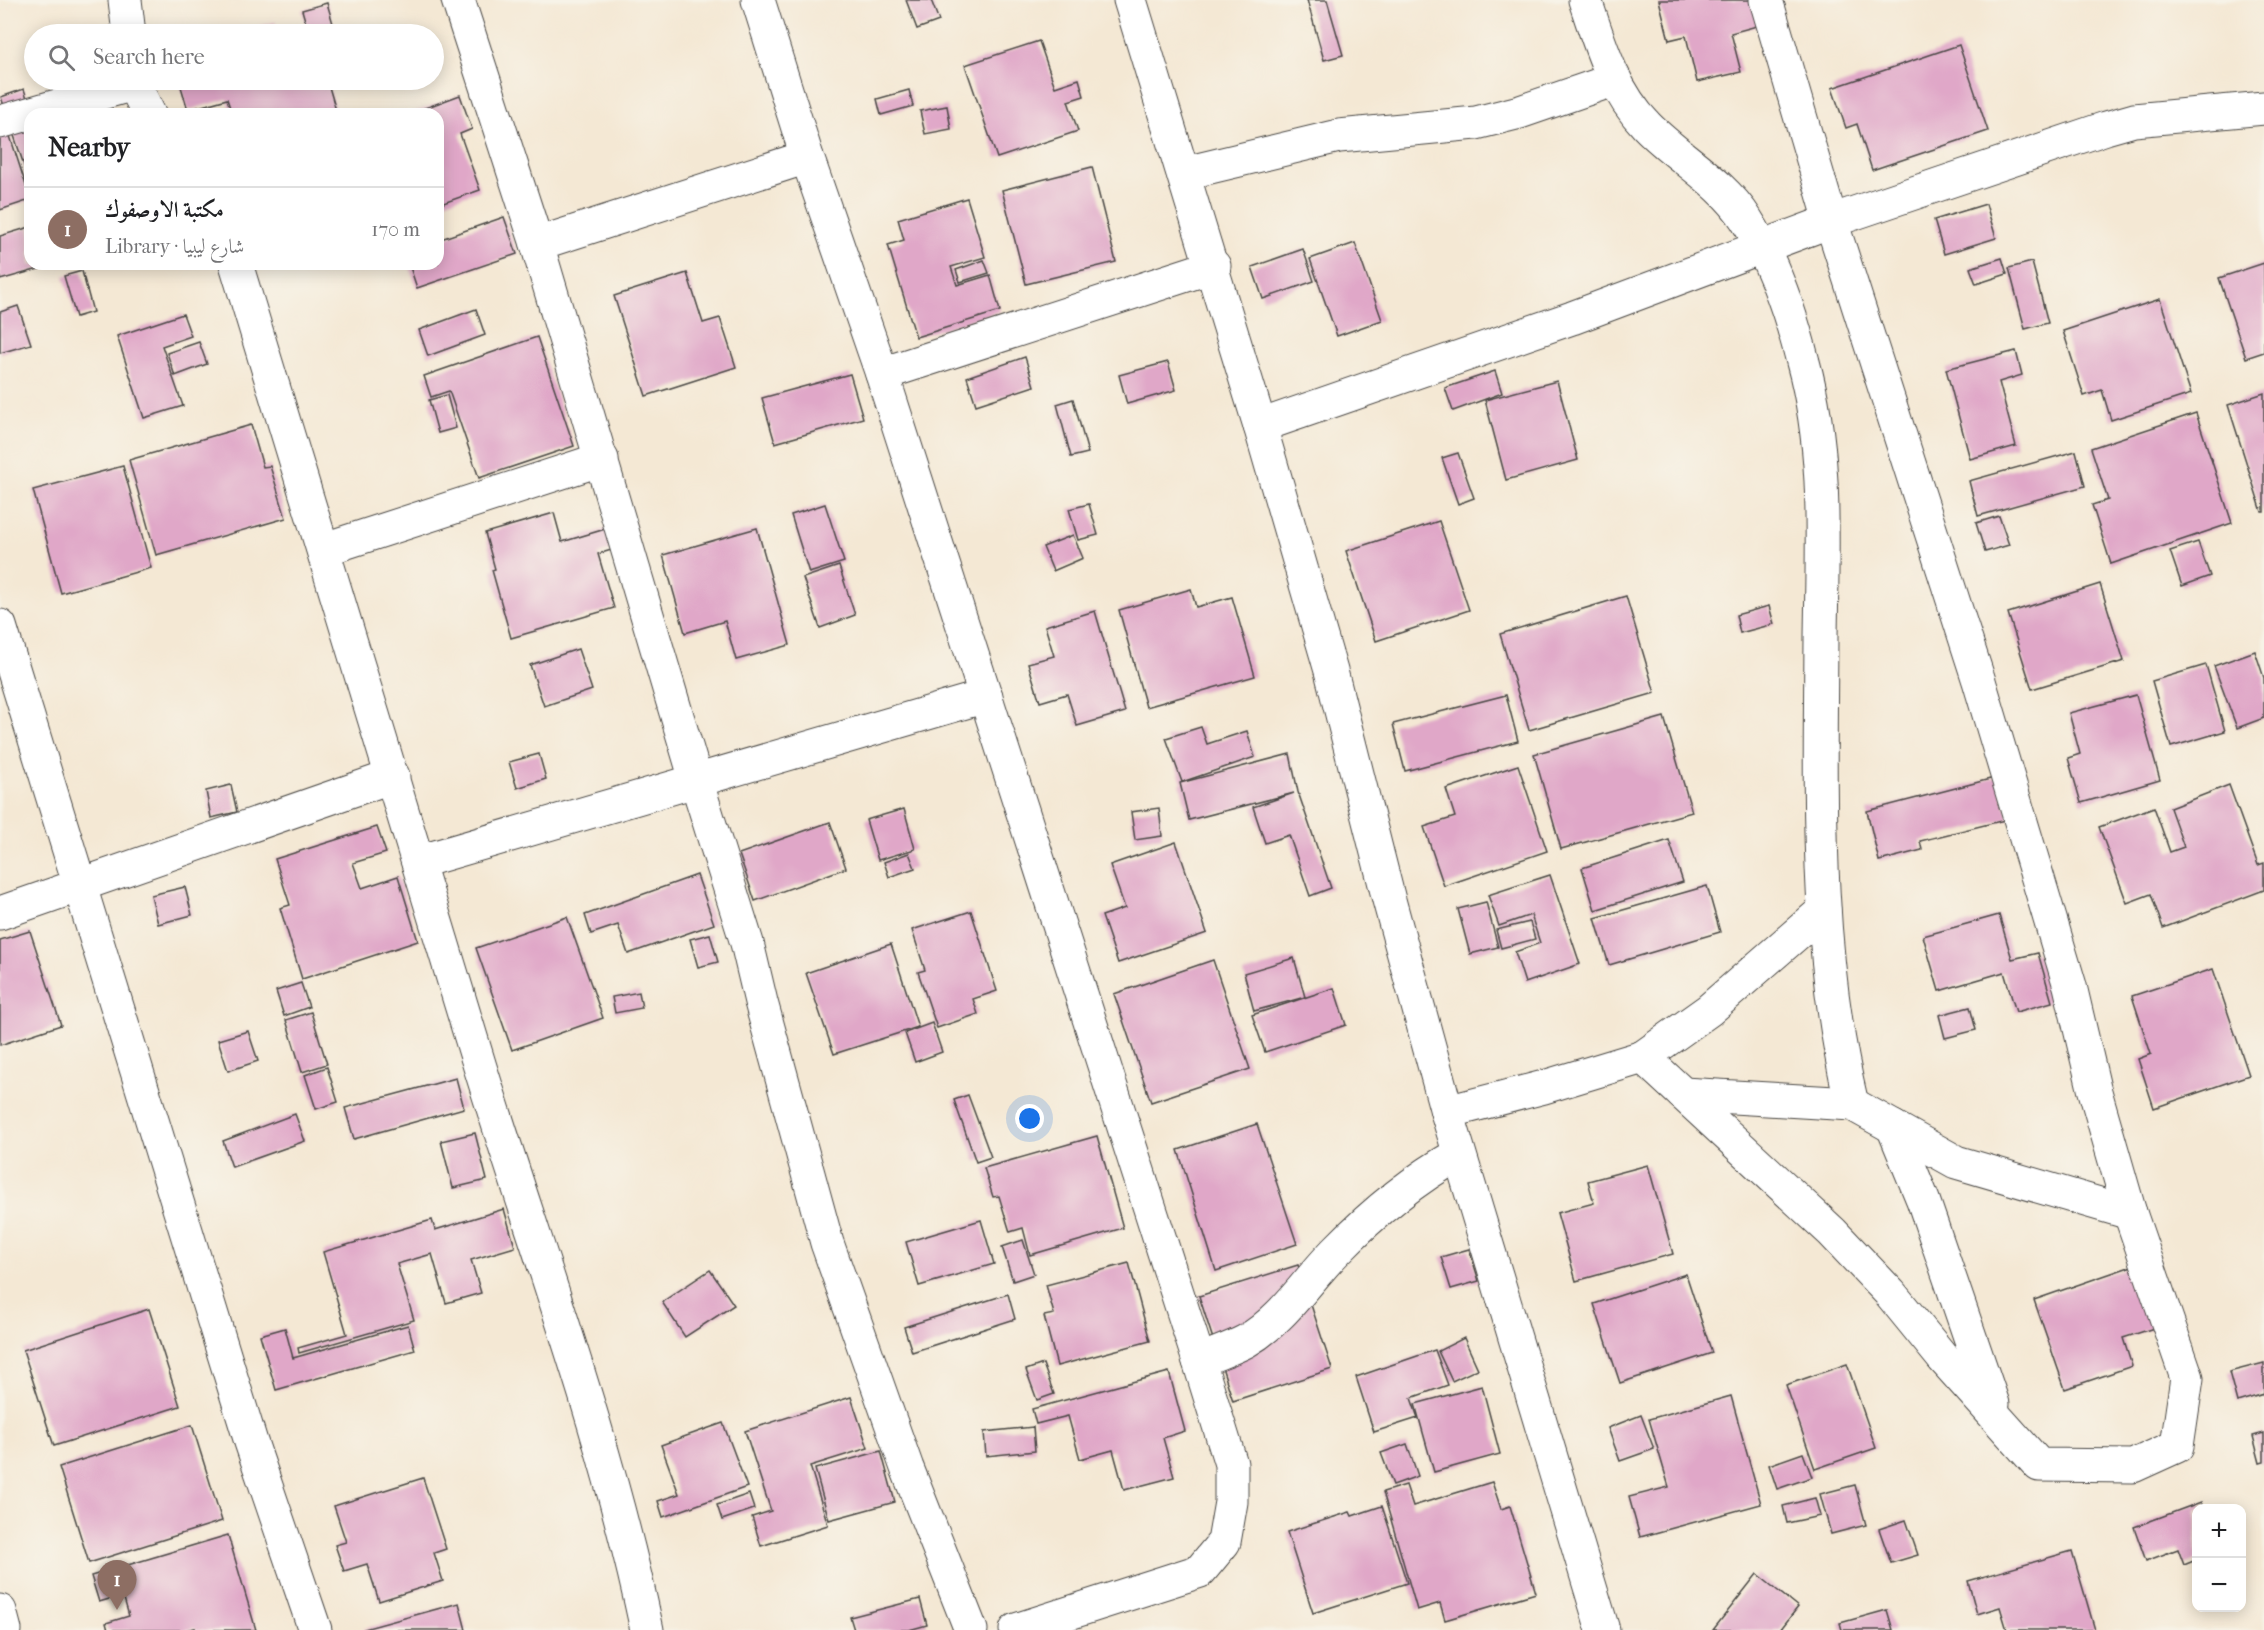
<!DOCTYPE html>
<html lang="en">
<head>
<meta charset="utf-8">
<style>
	body { margin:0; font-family:"IM FELL French Canon",Amiri,serif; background:#f2f2f2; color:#202124 }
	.controls { position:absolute; right:18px; bottom:18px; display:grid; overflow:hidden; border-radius:12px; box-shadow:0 3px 15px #0003 }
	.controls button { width:54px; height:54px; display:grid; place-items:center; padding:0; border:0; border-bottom:2px solid #e0e0e0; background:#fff; color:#202124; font:30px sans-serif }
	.you { position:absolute; left:1030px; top:1119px; width:21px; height:21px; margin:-15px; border:4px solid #fff; border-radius:50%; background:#1a73e8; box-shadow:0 0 0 9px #1a73e833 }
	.badge { display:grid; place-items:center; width:39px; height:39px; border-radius:50%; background:#db2777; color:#fff; font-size:20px; font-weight:700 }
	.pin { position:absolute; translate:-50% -50px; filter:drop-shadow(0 2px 3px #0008) }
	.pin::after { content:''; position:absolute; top:32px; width:21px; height:18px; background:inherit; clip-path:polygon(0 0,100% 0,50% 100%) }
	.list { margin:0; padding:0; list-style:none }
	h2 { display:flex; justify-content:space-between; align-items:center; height:78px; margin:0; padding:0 24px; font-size:26px }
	h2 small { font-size:20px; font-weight:400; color:#757577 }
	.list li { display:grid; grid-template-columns:39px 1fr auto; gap:18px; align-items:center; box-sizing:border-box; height:84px; padding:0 24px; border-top:2px solid #e0e0e0 }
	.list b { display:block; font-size:22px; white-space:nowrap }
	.list p { margin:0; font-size:20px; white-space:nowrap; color:#757577 }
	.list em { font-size:20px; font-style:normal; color:#757577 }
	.icon { flex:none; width:33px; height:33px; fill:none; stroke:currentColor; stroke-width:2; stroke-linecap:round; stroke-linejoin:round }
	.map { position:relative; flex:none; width:2264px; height:1630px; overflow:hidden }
	.search { position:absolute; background:#fff; box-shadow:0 3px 15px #0003; left:24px; top:24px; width:420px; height:66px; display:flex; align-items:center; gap:15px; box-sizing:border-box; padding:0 21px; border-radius:33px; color:#757577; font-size:22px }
	.panel { position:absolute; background:#fff; box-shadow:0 3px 15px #0003; left:24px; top:108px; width:420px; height:162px; border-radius:18px }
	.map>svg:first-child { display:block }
	.building { fill:#e0a7c8 }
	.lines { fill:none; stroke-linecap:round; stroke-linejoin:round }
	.street-casing { stroke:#494744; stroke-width:35 }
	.highway-casing { stroke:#494744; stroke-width:35 }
	.street { stroke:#fff; stroke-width:33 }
	.highway { stroke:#fff; stroke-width:33 }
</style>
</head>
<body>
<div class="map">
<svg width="2264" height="1630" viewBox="0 0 2264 1630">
	<rect width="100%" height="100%" fill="#f7f3e8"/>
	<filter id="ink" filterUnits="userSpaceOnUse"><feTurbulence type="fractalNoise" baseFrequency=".0167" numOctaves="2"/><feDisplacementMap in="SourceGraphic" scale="12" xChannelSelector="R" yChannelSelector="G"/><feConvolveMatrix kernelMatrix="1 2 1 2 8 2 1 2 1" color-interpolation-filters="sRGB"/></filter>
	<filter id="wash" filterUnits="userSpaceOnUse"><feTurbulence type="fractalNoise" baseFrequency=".008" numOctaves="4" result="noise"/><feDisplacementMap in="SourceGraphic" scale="24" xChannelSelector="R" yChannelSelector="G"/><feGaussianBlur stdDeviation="1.35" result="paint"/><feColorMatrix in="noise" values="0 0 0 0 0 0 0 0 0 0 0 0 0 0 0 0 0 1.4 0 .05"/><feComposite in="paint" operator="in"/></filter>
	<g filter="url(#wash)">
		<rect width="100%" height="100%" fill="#f4e8d4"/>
		<g id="blocks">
			<g class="building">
				<path d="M 906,0 L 931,0 L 939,21 L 917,29 Z"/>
				<path d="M 1307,0 L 1327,0 L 1343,55 L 1324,60 Z"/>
				<path d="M 1659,0 L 1762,0 L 1768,23 L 1731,33 L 1741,72 L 1697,82 L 1686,36 L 1669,40 Z"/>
				<path d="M 327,3 L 336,34 L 309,34 L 302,10 Z"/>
				<path d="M 275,22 L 279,34 L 235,34 Z"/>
				<path d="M 1039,41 L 1055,87 L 1079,79 L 1084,96 L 1068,101 L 1078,131 L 997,158 L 965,65 Z"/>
				<path d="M 1959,45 L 1988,131 L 1872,170 L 1857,124 L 1846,128 L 1832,88 Z"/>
				<path d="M 179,80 L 327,80 L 337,114 L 232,114 L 227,99 L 188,110 Z"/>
				<path d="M 24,89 L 32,114 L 30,183 L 1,97 Z"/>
				<path d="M 909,90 L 913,106 L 881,115 L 877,99 Z"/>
				<path d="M 460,95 L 472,129 L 460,134 L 480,190 L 438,205 L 438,114 L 409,114 Z"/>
				<path d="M 0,105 L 30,198 L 30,200 L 0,210 Z"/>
				<path d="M 947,106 L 951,129 L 925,134 L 920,111 Z"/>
				<path d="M 1092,167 L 1116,262 L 1026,284 L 1002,190 Z"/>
				<path d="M 967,198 L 985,257 L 951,267 L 957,285 L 990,275 L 1000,311 L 916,337 L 888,245 L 904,240 L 898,219 Z"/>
				<path d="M 1986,204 L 1996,238 L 1944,254 L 1934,220 Z"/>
				<path d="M 504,217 L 517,254 L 417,288 L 409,264 L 438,264 L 438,240 Z"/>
				<path d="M 30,227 L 30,264 L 53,265 L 0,280 L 0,236 Z"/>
				<path d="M 1355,243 L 1382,320 L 1337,336 L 1310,259 Z"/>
				<path d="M 1303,249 L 1314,281 L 1263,299 L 1252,267 Z"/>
				<path d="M 2002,258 L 2007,274 L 1976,284 L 1970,268 Z"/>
				<path d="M 984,260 L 989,273 L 960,282 L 956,270 Z"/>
				<path d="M 2032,262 L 2048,323 L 2025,329 L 2009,268 Z"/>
				<path d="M 2264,263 L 2264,352 L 2246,358 L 2219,278 Z"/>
				<path d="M 82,271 L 93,312 L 76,317 L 64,276 Z"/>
				<path d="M 687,273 L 703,323 L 720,318 L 736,367 L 646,396 L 614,296 Z"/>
				<path d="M 2160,299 L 2191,394 L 2111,420 L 2102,390 L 2084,396 L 2063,331 Z"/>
				<path d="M 18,306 L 31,344 L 0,353 L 0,312 Z"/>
				<path d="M 476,309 L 485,335 L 428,356 L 419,330 Z"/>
				<path d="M 183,314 L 191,336 L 162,346 L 183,406 L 144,418 L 117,336 Z"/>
				<path d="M 537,337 L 574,446 L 479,478 L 449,391 L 431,397 L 424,376 Z"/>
				<path d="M 199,342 L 207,364 L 175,376 L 167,353 Z"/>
				<path d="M 2016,351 L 2022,375 L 1999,382 L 2016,446 L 1970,459 L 1946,369 Z"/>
				<path d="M 1025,357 L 1034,386 L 976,405 L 967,377 Z"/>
				<path d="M 1168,362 L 1176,390 L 1127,404 L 1119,375 Z"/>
				<path d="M 1495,371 L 1502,393 L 1453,411 L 1445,388 Z"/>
				<path d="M 850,374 L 863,418 L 775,443 L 762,398 Z"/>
				<path d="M 1557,381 L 1578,460 L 1506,480 L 1485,400 Z"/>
				<path d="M 2264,393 L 2264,512 L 2262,512 L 2228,405 Z"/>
				<path d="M 447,395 L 456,428 L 438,433 L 429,400 Z"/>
				<path d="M 1073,399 L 1088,453 L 1071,457 L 1057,404 Z"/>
				<path d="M 2196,413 L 2232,523 L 2111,564 L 2092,505 L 2108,500 L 2091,448 Z"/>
				<path d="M 251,425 L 263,467 L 270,466 L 286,518 L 156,555 L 129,460 Z"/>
				<path d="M 2076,451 L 2085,486 L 1978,516 L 1969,481 Z"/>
				<path d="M 1458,453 L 1474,498 L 1458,504 L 1442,458 Z"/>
				<path d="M 123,466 L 151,568 L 61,593 L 33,490 Z"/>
				<path d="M 825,504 L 844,562 L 809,573 L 791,515 Z"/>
				<path d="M 1089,504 L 1098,535 L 1078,540 L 1069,509 Z"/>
				<path d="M 554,513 L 562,542 L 612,527 L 618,548 L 598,554 L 614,608 L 511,638 L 492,570 L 495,569 L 485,533 Z"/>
				<path d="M 1999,516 L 2009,545 L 1985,552 L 1976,523 Z"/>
				<path d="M 1439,521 L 1469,610 L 1376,641 L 1346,551 Z"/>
				<path d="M 757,528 L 790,645 L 736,660 L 725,621 L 685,633 L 663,555 Z"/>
				<path d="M 1073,535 L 1083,558 L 1053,571 L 1043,547 Z"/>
				<path d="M 2198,542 L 2210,576 L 2182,586 L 2170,551 Z"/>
				<path d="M 839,566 L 855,615 L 820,628 L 803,578 Z"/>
				<path d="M 2100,584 L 2124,661 L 2032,689 L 2008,613 Z"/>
				<path d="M 1191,589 L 1196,607 L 1232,597 L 1255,676 L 1146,707 L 1119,610 Z"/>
				<path d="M 1626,596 L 1655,693 L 1529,730 L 1500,634 Z"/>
				<path d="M 1769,606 L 1774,624 L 1740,633 L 1736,615 Z"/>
				<path d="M 1095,611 L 1125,712 L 1077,726 L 1067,694 L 1040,702 L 1028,663 L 1054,656 L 1045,626 Z"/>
				<path d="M 578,649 L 592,690 L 544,706 L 530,665 Z"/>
				<path d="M 2255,651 L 2264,678 L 2264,718 L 2237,728 L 2214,666 Z"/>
				<path d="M 2206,665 L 2225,731 L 2171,747 L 2152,681 Z"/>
				<path d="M 1506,695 L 1518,741 L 1405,771 L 1393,724 Z"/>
				<path d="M 2136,695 L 2160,780 L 2081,803 L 2068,758 L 2080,754 L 2069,713 Z"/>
				<path d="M 1664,717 L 1692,812 L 1561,849 L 1534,754 Z"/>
				<path d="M 1201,727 L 1207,744 L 1247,731 L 1255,757 L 1182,782 L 1166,738 Z"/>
				<path d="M 539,754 L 546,779 L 517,788 L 509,762 Z"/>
				<path d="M 1290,754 L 1298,792 L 1331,888 L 1310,896 L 1289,835 L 1265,843 L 1253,807 L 1294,793 L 1189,820 L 1180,783 Z"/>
				<path d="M 1518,765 L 1547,851 L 1444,886 L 1424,827 L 1455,817 L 1446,789 Z"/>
				<path d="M 1998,777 L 2009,819 L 1920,841 L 1922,850 L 1879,861 L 1867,811 Z"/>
				<path d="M 231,785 L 237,812 L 211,818 L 206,791 Z"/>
				<path d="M 2229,785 L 2258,865 L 2264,863 L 2264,890 L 2163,928 L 2151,894 L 2127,903 L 2099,827 L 2154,807 L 2170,852 L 2184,847 L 2170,808 Z"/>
				<path d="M 1159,808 L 1162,836 L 1135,840 L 1131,812 Z"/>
				<path d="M 904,809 L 915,849 L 878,860 L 866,820 Z"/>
				<path d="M 830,822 L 846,868 L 755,901 L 739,854 Z"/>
				<path d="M 377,827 L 386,853 L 353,863 L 362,888 L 398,876 L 418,941 L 302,979 L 280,908 L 290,905 L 275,859 Z"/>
				<path d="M 1669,840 L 1683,882 L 1595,910 L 1582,868 Z"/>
				<path d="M 1176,842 L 1207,933 L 1118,963 L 1102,916 L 1125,908 L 1110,865 Z"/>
				<path d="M 909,853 L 915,868 L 889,877 L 884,862 Z"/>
				<path d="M 697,875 L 714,924 L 628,954 L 618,925 L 591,934 L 585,915 Z"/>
				<path d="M 1550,875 L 1580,964 L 1525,983 L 1515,952 L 1540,943 L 1531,915 L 1499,926 L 1488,895 Z"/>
				<path d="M 1707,886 L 1720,932 L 1609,965 L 1595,918 Z"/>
				<path d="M 185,887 L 192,915 L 158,924 L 151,895 Z"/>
				<path d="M 1486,902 L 1498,947 L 1470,954 L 1458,909 Z"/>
				<path d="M 971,911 L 997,991 L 973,999 L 978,1014 L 937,1028 L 918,972 L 925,970 L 912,930 Z"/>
				<path d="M 1999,915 L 2012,959 L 2038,953 L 2052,1002 L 2016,1012 L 2004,972 L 1939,991 L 1923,936 Z"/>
				<path d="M 567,917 L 603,1018 L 512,1050 L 476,948 Z"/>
				<path d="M 1530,922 L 1535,939 L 1501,948 L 1496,930 Z"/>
				<path d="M 30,931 L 61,1025 L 0,1045 L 0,940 Z"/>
				<path d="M 710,934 L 718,962 L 698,967 L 690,939 Z"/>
				<path d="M 891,944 L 918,1027 L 834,1054 L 806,973 Z"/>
				<path d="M 1294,958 L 1305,997 L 1254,1011 L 1244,973 Z"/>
				<path d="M 1213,960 L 1250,1069 L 1151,1102 L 1114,994 Z"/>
				<path d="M 2213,969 L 2249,1075 L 2154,1108 L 2138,1059 L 2151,1054 L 2132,996 Z"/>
				<path d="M 301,983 L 309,1007 L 284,1016 L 276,991 Z"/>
				<path d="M 1334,988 L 1346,1025 L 1265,1052 L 1252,1015 Z"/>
				<path d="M 639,992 L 642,1008 L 615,1013 L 612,997 Z"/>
				<path d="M 1970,1007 L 1976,1030 L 1945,1038 L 1939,1015 Z"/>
				<path d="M 311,1012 L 327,1064 L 302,1072 L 286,1020 Z"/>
				<path d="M 932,1023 L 942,1052 L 915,1062 L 905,1033 Z"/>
				<path d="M 248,1031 L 258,1061 L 228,1071 L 218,1040 Z"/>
				<path d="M 327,1067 L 338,1102 L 316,1109 L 305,1075 Z"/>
				<path d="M 456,1078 L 464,1108 L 354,1139 L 345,1108 Z"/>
				<path d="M 968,1095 L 991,1157 L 976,1162 L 954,1100 Z"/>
				<path d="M 295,1114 L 305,1141 L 232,1167 L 223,1141 Z"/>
				<path d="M 1257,1124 L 1297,1244 L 1216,1271 L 1178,1150 Z"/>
				<path d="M 475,1133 L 487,1180 L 453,1188 L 441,1141 Z"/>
				<path d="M 1097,1136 L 1123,1228 L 1030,1255 L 1023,1228 L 1010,1232 L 999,1196 L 993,1197 L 984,1168 Z"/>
				<path d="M 1648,1165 L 1673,1254 L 1576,1281 L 1557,1213 L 1594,1203 L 1588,1181 Z"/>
				<path d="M 504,1209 L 515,1247 L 471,1260 L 481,1293 L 446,1303 L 432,1254 L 397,1264 L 414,1320 L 299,1353 L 298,1348 L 347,1334 L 323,1252 L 432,1220 L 435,1230 Z"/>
				<path d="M 981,1220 L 994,1264 L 919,1286 L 906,1242 Z"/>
				<path d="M 1023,1240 L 1034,1274 L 1013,1281 L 1002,1247 Z"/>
				<path d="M 1469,1249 L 1479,1281 L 1451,1289 L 1441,1257 Z"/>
				<path d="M 1129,1263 L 1150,1341 L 1057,1366 L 1044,1316 L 1054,1314 L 1046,1285 Z"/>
				<path d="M 1298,1265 L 1332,1369 L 1233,1401 L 1199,1296 Z"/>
				<path d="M 2132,1266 L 2154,1328 L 2123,1338 L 2132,1366 L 2065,1389 L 2034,1300 Z"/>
				<path d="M 710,1270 L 734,1305 L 685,1337 L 662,1302 Z"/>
				<path d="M 1686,1274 L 1712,1353 L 1620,1383 L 1594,1304 Z"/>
				<path d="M 1008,1294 L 1015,1319 L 912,1352 L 904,1327 Z"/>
				<path d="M 149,1309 L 180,1406 L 54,1446 L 23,1350 Z"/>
				<path d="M 408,1325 L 415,1350 L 276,1390 L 260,1335 L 285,1328 L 293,1358 Z"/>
				<path d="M 1464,1338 L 1478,1369 L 1452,1381 L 1438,1351 Z"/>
				<path d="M 1435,1350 L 1448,1385 L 1411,1398 L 1418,1418 L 1374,1432 L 1356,1377 Z"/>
				<path d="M 2264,1363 L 2264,1394 L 2237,1402 L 2229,1372 Z"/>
				<path d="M 1043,1364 L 1054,1394 L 1037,1400 L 1026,1370 Z"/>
				<path d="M 1847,1364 L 1876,1448 L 1815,1469 L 1786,1385 Z"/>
				<path d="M 1169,1372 L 1185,1431 L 1163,1438 L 1174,1477 L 1124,1490 L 1113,1450 L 1080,1459 L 1068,1416 L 1036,1424 L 1032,1409 Z"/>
				<path d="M 1482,1386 L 1500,1454 L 1434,1472 L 1415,1404 Z"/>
				<path d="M 1731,1396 L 1761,1504 L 1640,1537 L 1629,1497 L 1669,1487 L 1649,1419 Z"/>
				<path d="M 851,1397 L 868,1448 L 810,1466 L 828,1525 L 761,1546 L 752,1517 L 771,1511 L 745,1431 Z"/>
				<path d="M 1641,1415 L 1654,1449 L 1620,1461 L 1608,1428 Z"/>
				<path d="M 723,1423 L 747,1487 L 663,1517 L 658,1501 L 679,1494 L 661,1445 Z"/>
				<path d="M 192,1425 L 222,1521 L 89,1563 L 59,1467 Z"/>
				<path d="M 1033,1427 L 1035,1451 L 986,1456 L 984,1432 Z"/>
				<path d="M 2264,1433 L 2264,1462 L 2260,1463 L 2253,1436 Z"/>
				<path d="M 1407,1444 L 1418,1476 L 1393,1485 L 1381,1453 Z"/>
				<path d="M 881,1451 L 895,1502 L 829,1520 L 815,1469 Z"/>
				<path d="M 1803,1453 L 1812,1477 L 1777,1489 L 1769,1465 Z"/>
				<path d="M 423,1478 L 446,1549 L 434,1553 L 443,1581 L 379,1601 L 367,1564 L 344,1571 L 335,1545 L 346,1542 L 334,1506 Z"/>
				<path d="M 1492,1482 L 1501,1509 L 1510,1506 L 1536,1593 L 1445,1620 L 1440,1603 L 1417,1610 L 1383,1492 L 1406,1485 L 1413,1506 Z"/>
				<path d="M 1855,1485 L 1866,1525 L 1831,1534 L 1820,1494 Z"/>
				<path d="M 749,1494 L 754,1509 L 722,1520 L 717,1505 Z"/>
				<path d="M 1815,1498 L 1820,1516 L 1787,1523 L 1783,1506 Z"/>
				<path d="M 2201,1502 L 2203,1508 L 2196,1508 L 2196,1560 L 2184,1565 L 2178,1549 L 2146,1561 L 2134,1527 Z"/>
				<path d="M 1382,1506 L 1407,1583 L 1313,1613 L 1287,1532 L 1350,1512 L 1352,1516 Z"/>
				<path d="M 1906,1520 L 1918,1555 L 1891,1563 L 1879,1529 Z"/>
				<path d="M 228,1535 L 256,1630 L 195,1630 L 195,1628 L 186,1630 L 108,1630 L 106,1623 L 129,1616 L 123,1595 L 99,1602 L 91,1576 Z"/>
				<path d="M 2072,1551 L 2095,1630 L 2007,1630 L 2000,1607 L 1977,1614 L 1968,1581 Z"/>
				<path d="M 1757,1574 L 1798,1607 L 1780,1630 L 1713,1630 Z"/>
				<path d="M 920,1599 L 927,1625 L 909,1630 L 854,1630 L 850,1617 Z"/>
				<path d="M 459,1603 L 466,1630 L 364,1630 L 364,1629 Z"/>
				<path d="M 1887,1610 L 1893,1630 L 1842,1630 L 1840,1623 Z"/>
			</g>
		</g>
	</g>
	<g filter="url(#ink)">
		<use href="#blocks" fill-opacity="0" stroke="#494744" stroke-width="1.5"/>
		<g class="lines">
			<g class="street-casing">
				<g id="street">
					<path d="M 125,0 L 129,34"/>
					<path d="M 458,0 L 537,244"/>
					<path d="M 758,0 L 807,157 L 882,374 L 1199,1361"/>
					<path d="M 1130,0 L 1260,426 L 1331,671 L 1389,900 L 1447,1112 L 1603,1630"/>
					<path d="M 1585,0 C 1600,45 1613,91 1647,126 C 1678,158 1722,181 1746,219 C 1773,261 1791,314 1803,362 C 1828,453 1822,545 1821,639 C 1820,794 1815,952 1852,1104"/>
					<path d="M 0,122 L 134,84 L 149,114"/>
					<path d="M 807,157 L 537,244 L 696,780 L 747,943 L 761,1002 L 827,1243 L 907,1468 L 971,1630"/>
					<path d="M 1185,173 L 1339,136 L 1476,123 L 1520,112 L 1613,80"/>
					<path d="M 236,264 C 319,531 397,800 480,1067 C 538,1254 607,1438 647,1630"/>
					<path d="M 882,374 L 1214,266"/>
					<path d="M 1260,426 L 1572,318 L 1831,221 L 2106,128 L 2134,120 L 2264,108"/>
					<path d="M 325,549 L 602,459"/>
					<path d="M 0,626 L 251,1442 L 315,1630"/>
					<path d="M 418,862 L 986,696"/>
					<path d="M 0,913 L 393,776"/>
					<path d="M 1643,1057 L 1832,1232 L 1890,1293 L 1943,1358 L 2039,1465 L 2133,1466 L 2177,1446 L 2187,1378 L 2130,1213 L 2094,1088 L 2070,986 L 1979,681 L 1831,221 L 1766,0"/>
					<path d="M 1683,1094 L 1852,1104 L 1956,1162 L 2130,1213"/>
					<path d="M 1447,1112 L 1544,1087 L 1643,1057 L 1709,1010 L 1824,910"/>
					<path d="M 1893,1127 L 1923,1200 L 1993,1404"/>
					<path d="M 1016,1630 L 1200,1571 L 1224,1542 L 1231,1502 L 1231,1464 L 1199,1361 C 1214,1354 1231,1349 1246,1341 C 1283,1320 1307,1280 1337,1250 C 1373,1213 1413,1180 1459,1154"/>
				</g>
			</g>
			<g class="highway-casing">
				<path id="highway" d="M 0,1611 L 5,1630"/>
			</g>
			<use href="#street" class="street"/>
			<use href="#highway" class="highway"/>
		</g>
	</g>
</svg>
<div class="controls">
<button>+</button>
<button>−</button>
</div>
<div class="you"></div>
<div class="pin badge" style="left:117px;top:1610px;background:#8d6e63">1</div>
<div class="search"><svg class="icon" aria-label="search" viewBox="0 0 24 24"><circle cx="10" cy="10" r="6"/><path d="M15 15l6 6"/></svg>Search here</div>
<section class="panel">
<h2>Nearby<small></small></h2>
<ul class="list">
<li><span class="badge" style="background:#8d6e63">1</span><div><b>مكتبة الاوصفوك</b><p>Library · شارع ليبيا</p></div><em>170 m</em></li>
</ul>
</section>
</div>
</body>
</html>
